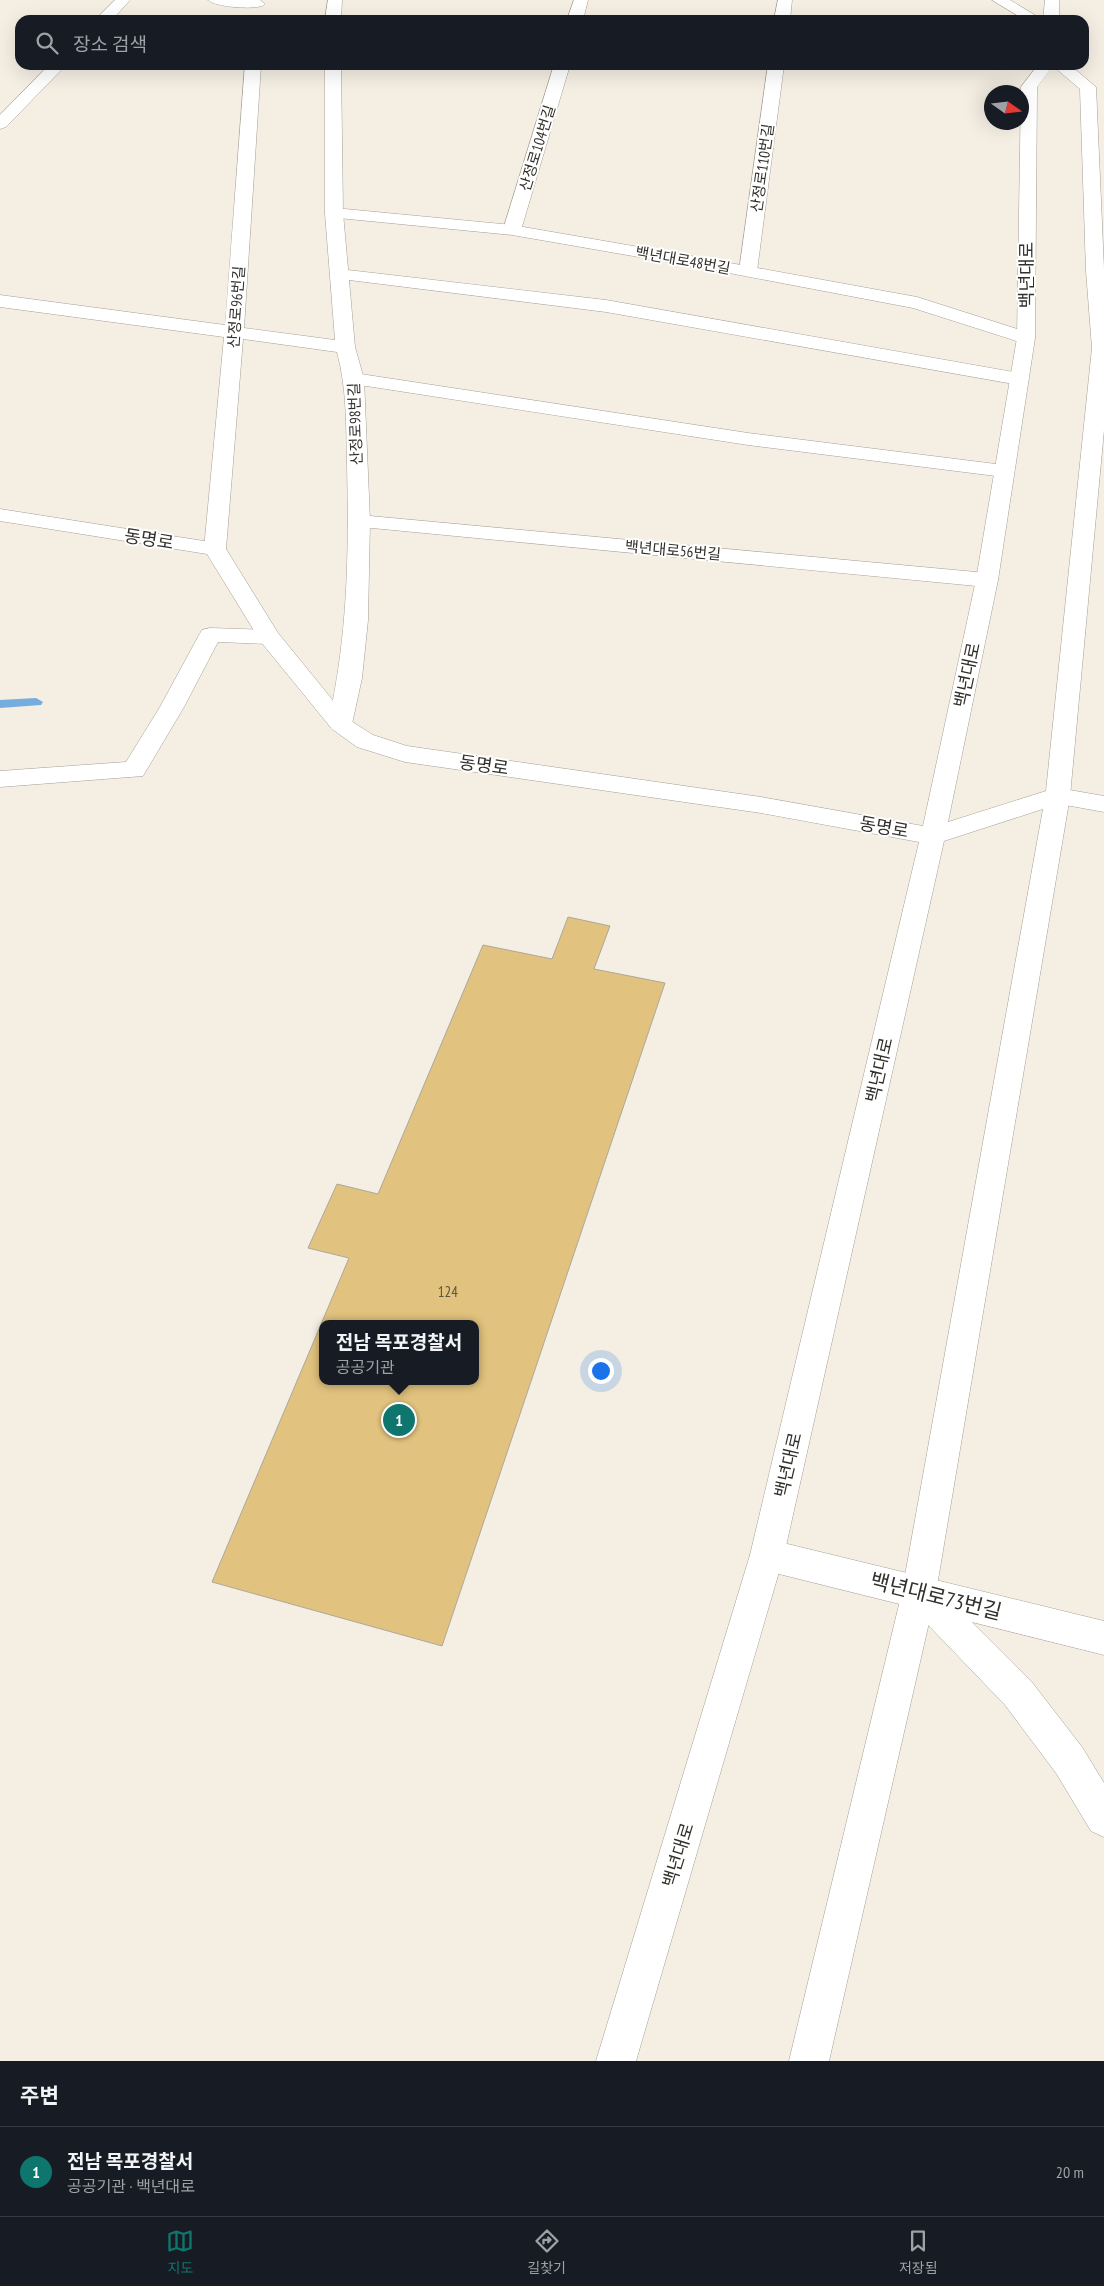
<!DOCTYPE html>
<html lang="ko">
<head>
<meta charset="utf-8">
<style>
	body { margin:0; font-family:"PT Sans Narrow","Noto Sans KR",sans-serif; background:#242831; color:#f1f3f6 }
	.compass { position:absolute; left:984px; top:85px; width:45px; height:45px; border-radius:50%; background:#171b24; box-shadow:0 5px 20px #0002; rotate:104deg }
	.you { position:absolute; left:600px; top:1370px; width:18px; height:18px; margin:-12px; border:4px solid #fff; border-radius:50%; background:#1a73e8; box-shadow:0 0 0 8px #1a73e833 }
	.badge { display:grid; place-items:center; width:32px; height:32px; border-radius:50%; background:#0f766e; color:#fff; font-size:16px; font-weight:700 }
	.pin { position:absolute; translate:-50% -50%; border:2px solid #fff; box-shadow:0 1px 5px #0006 }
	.popup { position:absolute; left:319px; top:1320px; width:160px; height:65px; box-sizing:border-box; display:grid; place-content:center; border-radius:10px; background:#171b24; filter:drop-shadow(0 1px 4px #0005); font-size:16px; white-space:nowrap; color:#9ea1a6 }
	.popup b { font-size:19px; color:#f1f3f6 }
	.popup::after { content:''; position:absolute; left:50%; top:100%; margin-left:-10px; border:10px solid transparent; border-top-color:#171b24 }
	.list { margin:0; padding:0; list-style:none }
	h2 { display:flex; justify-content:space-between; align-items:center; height:65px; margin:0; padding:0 20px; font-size:21px }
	h2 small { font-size:16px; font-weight:400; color:#9ea1a6 }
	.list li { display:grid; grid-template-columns:32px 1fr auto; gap:15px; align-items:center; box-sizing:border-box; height:90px; padding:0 20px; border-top:1px solid #363941 }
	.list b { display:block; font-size:19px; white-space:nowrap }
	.list p { margin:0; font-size:16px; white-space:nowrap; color:#9ea1a6 }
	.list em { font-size:16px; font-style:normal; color:#9ea1a6 }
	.icon { flex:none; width:28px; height:28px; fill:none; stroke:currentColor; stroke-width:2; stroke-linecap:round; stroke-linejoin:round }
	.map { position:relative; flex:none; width:1104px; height:2061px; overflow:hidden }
	.search { position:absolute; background:#171b24; box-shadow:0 5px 20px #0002; left:15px; right:15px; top:15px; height:55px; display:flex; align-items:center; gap:12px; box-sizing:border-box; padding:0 18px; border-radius:15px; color:#9ea1a6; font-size:19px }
	.sheet { height:155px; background:#171b24 }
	nav { display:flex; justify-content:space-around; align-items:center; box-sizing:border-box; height:70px; border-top:1px solid #363941; background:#171b24; font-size:14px; color:#9ea1a6 }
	nav a { display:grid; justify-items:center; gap:2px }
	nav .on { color:#0f766e }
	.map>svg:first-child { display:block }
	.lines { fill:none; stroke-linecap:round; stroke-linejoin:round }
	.stream { fill:#76addf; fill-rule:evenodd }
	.building { fill:#e1c27e; stroke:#ada89d; fill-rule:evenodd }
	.lane-casing { stroke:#a59f95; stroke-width:1 }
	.street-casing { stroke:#a59f95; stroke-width:1 }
	.secondary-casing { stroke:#a59f95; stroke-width:1 }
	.lane { fill:#fff; fill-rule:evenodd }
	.street { fill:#fff; fill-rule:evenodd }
	.secondary { fill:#fff; fill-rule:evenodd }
	.labels { text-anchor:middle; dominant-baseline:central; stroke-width:4; stroke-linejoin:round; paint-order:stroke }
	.far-street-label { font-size:15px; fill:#32302b; stroke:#fff }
	.number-label { font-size:15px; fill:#5e5440 }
	.street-label { font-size:18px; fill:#32302b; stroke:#fff }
	.near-street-label { font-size:21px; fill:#32302b; stroke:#fff }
</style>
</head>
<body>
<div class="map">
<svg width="1104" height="2061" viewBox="0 0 1104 2061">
	<rect width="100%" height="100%" fill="#f4eee3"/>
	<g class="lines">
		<path class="stream" d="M 36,698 L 43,702 L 41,705 L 0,708 L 0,700 Z"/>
	</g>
	<path class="building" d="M 568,917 L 610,926 L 594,969 L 665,983 L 442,1646 L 212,1582 L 349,1258 L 308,1248 L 337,1184 L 378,1194 L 483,945 L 552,959 ZM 323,1324 L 475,1324 L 475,1381 L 323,1381 Z"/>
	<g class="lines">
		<g class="lane-casing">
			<g id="lane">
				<path d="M 334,208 L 512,225 L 708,259 L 917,297 L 1033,334 L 1035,338 L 1033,342 L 1026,344 L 913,308 L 708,269 L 512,235 L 328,217 L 325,213 L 328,209 Z"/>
				<path d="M 339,269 L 606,300 L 1019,373 L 1026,375 L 1029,379 L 1026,383 L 1019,385 L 606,312 L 333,278 L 330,274 L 333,270 Z"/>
				<path d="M 354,373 L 748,433 L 1004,465 L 1011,467 L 1014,471 L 1011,475 L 1004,477 L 748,445 L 347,383 L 344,379 L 347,375 Z"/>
				<path d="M 359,515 L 987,573 L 995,575 L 998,580 L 995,585 L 987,587 L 351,526 L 348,521 L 351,516 Z"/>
				<path d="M 210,628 L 269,630 L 277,632 L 280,637 L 277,642 L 269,644 L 218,642 L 184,707 L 143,776 L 0,787 L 0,771 L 126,762 L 160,707 L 199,635 L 202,630 Z"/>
				<path d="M 919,1576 L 931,1581 L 1031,1681 L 1082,1747 L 1104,1783 L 1104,1837 L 1091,1831 L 1056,1773 L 1005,1705 L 907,1603 L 902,1592 L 907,1581 Z"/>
			</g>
		</g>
		<g class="street-casing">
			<g id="street">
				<path d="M 115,0 L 130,0 L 112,20 L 95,20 Z"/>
				<path d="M 208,0 L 260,0 L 265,4 C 260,11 213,7 208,0 Z"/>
				<path d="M 328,0 L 342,0 L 341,20 L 325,20 Z"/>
				<path d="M 574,0 L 588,0 L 583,20 L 567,20 Z"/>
				<path d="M 778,0 L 792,0 L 790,20 L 774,20 Z"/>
				<path d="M 49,65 L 66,65 L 6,127 L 0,129 L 0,115 Z"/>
				<path d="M 245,65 L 261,65 L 244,328 L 335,340 L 325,213 L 325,65 L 341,65 L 343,213 L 355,347 L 364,379 L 370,521 L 368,620 L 362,678 L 352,724 L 348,729 L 340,732 L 332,729 L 328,724 C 348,635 349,555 347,464 C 346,426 347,389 337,352 L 243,339 L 226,549 L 223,554 L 215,555 L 207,554 L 204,549 L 224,337 L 0,307 L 0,295 L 225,325 Z"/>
				<path d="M 554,65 L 570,65 L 521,230 L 518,234 L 506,234 L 503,230 Z"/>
				<path d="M 768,65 L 784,65 L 757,271 L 754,275 L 742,275 L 739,271 Z"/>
				<path d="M 1058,788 L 1104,796 L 1104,812 L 1049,802 L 1046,796 L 1049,790 Z"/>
				<path d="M 767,1539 L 1104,1621 L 1104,1655 L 767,1571 L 755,1566 L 750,1555 L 755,1544 Z"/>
			</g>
		</g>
		<g class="secondary-casing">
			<g id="secondary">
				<path d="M 992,0 L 1010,0 L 1043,20 L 1045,0 L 1059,0 L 1059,20 L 1025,20 Z"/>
				<path d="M 1038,65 L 1070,65 L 1096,87 L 1104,269 L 1104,430 L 1070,796 L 936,1592 L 829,2061 L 789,2061 L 902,1592 L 1043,809 L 944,841 L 784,1555 L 636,2061 L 596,2061 L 750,1555 L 919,842 L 761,813 L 405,762 L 357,747 L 332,729 L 261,642 L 207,554 L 0,521 L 0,509 L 223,544 L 278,633 L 348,719 L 373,735 L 407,746 L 761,797 L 923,826 L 976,580 L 1017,338 L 1021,87 ZM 1053,66 L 1080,89 L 1086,271 L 1092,348 L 1046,791 L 948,822 L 998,580 L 1035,338 L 1037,87 Z"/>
			</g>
		</g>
		<use href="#lane" class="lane"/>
		<use href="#street" class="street"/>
		<use href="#secondary" class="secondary"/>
	</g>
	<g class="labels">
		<g class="far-street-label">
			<text transform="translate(537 148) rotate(-73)">산정로104번길</text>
			<text transform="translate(762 168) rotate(-82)">산정로110번길</text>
			<text transform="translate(683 260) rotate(10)">백년대로48번길</text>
			<text transform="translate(236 307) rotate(-86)">산정로96번길</text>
			<text transform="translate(355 424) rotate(-92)">산정로98번길</text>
			<text transform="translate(673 550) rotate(5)">백년대로56번길</text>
		</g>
		<g class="number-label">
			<text x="448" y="1291">124</text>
		</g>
		<g class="street-label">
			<text transform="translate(1026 275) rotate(-90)">백년대로</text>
			<text transform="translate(149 539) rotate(9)">동명로</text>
			<text transform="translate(967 675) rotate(-78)">백년대로</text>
			<text transform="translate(484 765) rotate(8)">동명로</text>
			<text transform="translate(884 827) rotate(10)">동명로</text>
			<text transform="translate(879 1070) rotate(-77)">백년대로</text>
			<text transform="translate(788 1465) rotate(-77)">백년대로</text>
			<text transform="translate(678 1855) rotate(-73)">백년대로</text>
		</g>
		<g class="near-street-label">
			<text transform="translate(936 1596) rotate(14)">백년대로73번길</text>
		</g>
	</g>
</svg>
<svg class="compass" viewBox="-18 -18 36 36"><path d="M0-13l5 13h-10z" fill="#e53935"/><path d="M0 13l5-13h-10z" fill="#9ea1a6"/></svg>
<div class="you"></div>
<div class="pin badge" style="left:399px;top:1420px">1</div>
<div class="popup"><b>전남 목포경찰서</b>공공기관</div>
<div class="search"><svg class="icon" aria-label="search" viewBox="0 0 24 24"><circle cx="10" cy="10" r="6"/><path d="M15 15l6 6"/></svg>장소 검색</div>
</div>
<section class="sheet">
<h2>주변<small></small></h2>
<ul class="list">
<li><span class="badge">1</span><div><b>전남 목포경찰서</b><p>공공기관 · 백년대로</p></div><em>20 m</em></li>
</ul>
</section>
<nav>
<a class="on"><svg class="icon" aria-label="map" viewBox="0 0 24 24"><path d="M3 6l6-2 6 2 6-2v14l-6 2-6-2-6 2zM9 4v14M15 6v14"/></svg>지도</a>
<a><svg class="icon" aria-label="directions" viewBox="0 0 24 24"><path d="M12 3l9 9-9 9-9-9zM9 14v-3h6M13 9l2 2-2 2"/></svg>길찾기</a>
<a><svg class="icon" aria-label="saved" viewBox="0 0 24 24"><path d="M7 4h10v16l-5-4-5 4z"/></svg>저장됨</a>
</nav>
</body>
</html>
